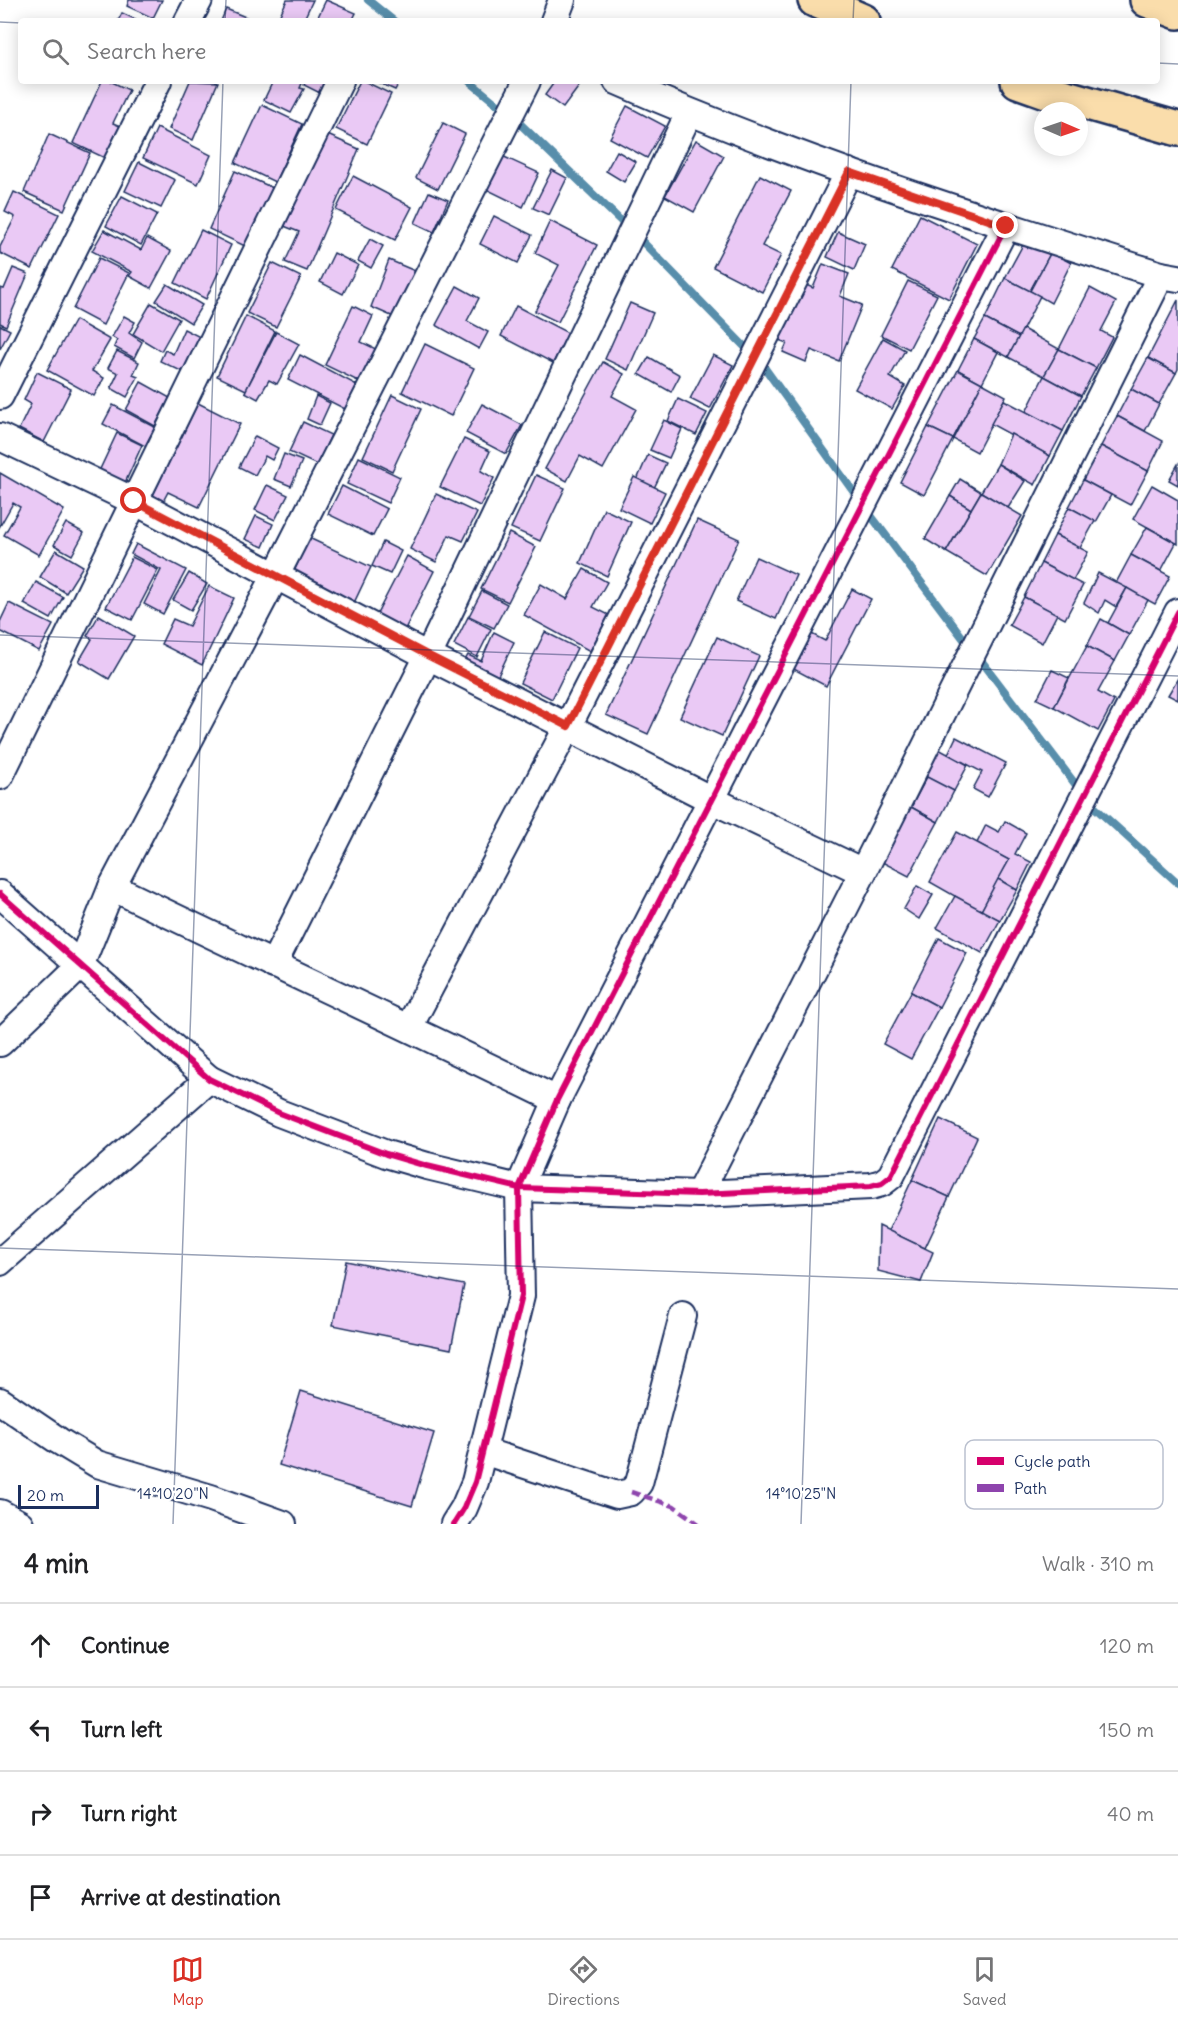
<!DOCTYPE html>
<html lang="en">
<head>
<meta charset="utf-8">
<style>
	body { margin:0; font-family:Delius,sans-serif; background:#f2f2f2; color:#202124 }
	.compass { position:absolute; left:1034px; top:102px; width:54px; height:54px; border-radius:50%; background:#fff; box-shadow:0 3px 15px #0003; rotate:92deg }
	.scale { position:absolute; left:18px; bottom:15px; width:81px; box-sizing:border-box; padding-left:6px; border:3px solid #1b2f5e; border-top:0; font-size:16px; line-height:21px; white-space:nowrap; color:#1b2f5e; -webkit-text-stroke:4px #fff; paint-order:stroke }
	.stop { position:absolute; width:18px; height:18px; margin:-14px; border:4px solid #d93025; border-radius:50%; background:#fff }
	.stop.end { background:#d93025; border-color:#fff; box-shadow:0 2px 6px #0008 }
	.list { margin:0; padding:0; list-style:none }
	h2 { display:flex; justify-content:space-between; align-items:center; height:78px; margin:0; padding:0 24px; font-size:26px }
	h2 small { font-size:20px; font-weight:400; color:#757577 }
	.list li { display:grid; grid-template-columns:39px 1fr auto; gap:18px; align-items:center; box-sizing:border-box; height:84px; padding:0 24px; border-top:2px solid #e0e0e0 }
	.list b { display:block; font-size:22px; white-space:nowrap }
	.list em { font-size:20px; font-style:normal; color:#757577 }
	.icon { flex:none; width:33px; height:33px; fill:none; stroke:currentColor; stroke-width:2; stroke-linecap:round; stroke-linejoin:round }
	.map { position:relative; flex:none; width:1178px; height:1524px; overflow:hidden }
	.search { position:absolute; background:#fff; box-shadow:0 3px 15px #0003; left:18px; right:18px; top:18px; height:66px; display:flex; align-items:center; gap:15px; box-sizing:border-box; padding:0 21px; border-radius:6px; color:#757577; font-size:22px }
	.sheet { height:414px; background:#fff }
	nav { display:flex; justify-content:space-around; align-items:center; box-sizing:border-box; height:84px; border-top:2px solid #e0e0e0; background:#fff; font-size:16px; color:#757577 }
	nav a { display:grid; justify-items:center; gap:3px }
	nav .on { color:#d93025 }
	.map>svg:first-child { display:block }
	.lines { fill:none; stroke-linecap:round; stroke-linejoin:round }
	.stream { stroke:#588eab; stroke-width:8 }
	.building { fill:#eac9f5; stroke:#1b2f5e; stroke-width:1.5 }
	.minor-casing { stroke:#1b2f5e; stroke-width:30 }
	.trunk-casing { stroke:#1b2f5e; stroke-width:38 }
	.minor { stroke:#fff; stroke-width:26 }
	.trunk { stroke:#faddab; stroke-width:33 }
	.quiet { stroke:#8e44ad; stroke-width:4.5; stroke-dasharray:9 4.5; stroke-linecap:butt }
	.cycleway-casing { stroke:#fff; stroke-width:10 }
	.cycleway { stroke:#d6006c; stroke-width:6 }
	.route { stroke:#d93025; stroke-width:8 }
	.ticks { fill:none; stroke:#1b2f5e; stroke-width:1.5; stroke-opacity:0.45 }
	.key { fill:#fff; stroke:#bbc1cf; stroke-width:1.5 }
	.key-label { font-size:16px; fill:#1b2f5e }
	.ticks-label { font-size:15px; text-anchor:middle; fill:#1b2f5e; stroke:#fff; stroke-width:4.5; stroke-linejoin:round; paint-order:stroke }
</style>
</head>
<body>
<div class="map">
<svg width="1178" height="1524" viewBox="0 0 1178 1524">
	<rect width="100%" height="100%" fill="#fff"/>
	<filter id="ink" filterUnits="userSpaceOnUse"><feTurbulence type="fractalNoise" baseFrequency=".0167" numOctaves="2"/><feDisplacementMap in="SourceGraphic" scale="12" xChannelSelector="R" yChannelSelector="G"/><feConvolveMatrix kernelMatrix="1 2 1 2 8 2 1 2 1" color-interpolation-filters="sRGB"/></filter>
	<g filter="url(#ink)">
		<g class="lines">
			<g class="stream">
				<path d="M 368,0 L 394,21"/>
				<path d="M 469,81 L 497,104"/>
				<path d="M 513,117 L 625,225"/>
				<path d="M 636,235 L 744,346"/>
				<path d="M 759,360 L 855,494"/>
				<path d="M 866,509 L 966,642"/>
				<path d="M 977,655 L 1079,789"/>
				<path d="M 1091,804 L 1178,883"/>
			</g>
		</g>
		<g class="building">
			<path d="M 129,0 L 162,0 L 153,18 L 127,6 Z"/>
			<path d="M 287,0 L 313,0 L 303,21 L 277,21 Z"/>
			<path d="M 326,0 L 356,13 L 352,21 L 316,21 Z"/>
			<path d="M 226,9 L 248,18 L 247,21 L 221,21 Z"/>
			<path d="M 122,13 L 139,21 L 118,21 Z"/>
			<path d="M 102,81 L 110,81 L 129,90 L 113,123 L 120,126 L 105,158 L 73,143 Z"/>
			<path d="M 190,81 L 218,82 L 193,140 L 169,129 Z"/>
			<path d="M 273,81 L 303,81 L 300,88 L 304,89 L 291,113 L 264,100 Z"/>
			<path d="M 306,81 L 325,81 L 320,93 L 304,85 Z"/>
			<path d="M 360,81 L 364,81 L 391,94 L 367,144 L 336,129 Z"/>
			<path d="M 375,81 L 400,81 L 395,90 Z"/>
			<path d="M 555,81 L 583,81 L 563,108 L 545,95 Z"/>
			<path d="M 262,105 L 302,124 L 275,182 L 235,163 Z"/>
			<path d="M 627,106 L 665,126 L 647,158 L 610,138 Z"/>
			<path d="M 443,123 L 465,134 L 438,189 L 416,178 Z"/>
			<path d="M 157,128 L 211,155 L 198,184 L 143,158 Z"/>
			<path d="M 323,133 L 359,149 L 307,271 L 285,262 L 299,232 L 284,226 Z"/>
			<path d="M 49,134 L 90,153 L 64,210 L 24,192 Z"/>
			<path d="M 696,140 L 724,156 L 694,212 L 665,196 Z"/>
			<path d="M 617,151 L 636,162 L 624,182 L 606,171 Z"/>
			<path d="M 500,155 L 539,173 L 523,207 L 484,188 Z"/>
			<path d="M 139,162 L 175,180 L 161,208 L 125,191 Z"/>
			<path d="M 552,170 L 567,178 L 549,215 L 533,208 Z"/>
			<path d="M 235,171 L 273,188 L 247,247 L 209,229 Z"/>
			<path d="M 760,175 L 791,191 L 762,246 L 781,255 L 762,292 L 713,267 Z"/>
			<path d="M 353,176 L 412,207 L 395,240 L 336,210 Z"/>
			<path d="M 14,192 L 59,214 L 32,269 L 0,253 L 0,247 L 15,217 L 5,212 Z"/>
			<path d="M 429,192 L 448,200 L 434,232 L 415,223 Z"/>
			<path d="M 122,196 L 157,214 L 141,245 L 106,226 Z"/>
			<path d="M 920,215 L 977,244 L 949,299 L 892,270 Z"/>
			<path d="M 494,216 L 532,235 L 518,263 L 480,244 Z"/>
			<path d="M 550,221 L 597,245 L 558,322 L 535,311 L 559,265 L 535,253 Z"/>
			<path d="M 104,230 L 141,250 L 147,238 L 171,251 L 151,288 L 129,276 L 132,272 L 92,251 Z"/>
			<path d="M 201,230 L 231,245 L 206,299 L 175,283 Z"/>
			<path d="M 838,232 L 865,244 L 854,270 L 827,257 Z"/>
			<path d="M 370,239 L 383,246 L 371,268 L 358,261 Z"/>
			<path d="M 1026,239 L 1051,252 L 1030,291 L 1005,278 Z"/>
			<path d="M 1051,252 L 1071,263 L 1051,303 L 1030,291 Z"/>
			<path d="M 334,253 L 358,265 L 343,294 L 320,282 Z"/>
			<path d="M 99,258 L 129,273 L 103,325 L 73,309 Z"/>
			<path d="M 389,260 L 415,271 L 396,318 L 371,307 Z"/>
			<path d="M 272,263 L 301,277 L 276,327 L 247,313 Z"/>
			<path d="M 823,264 L 849,274 L 840,296 L 862,305 L 839,361 L 811,350 L 806,362 L 783,352 L 787,343 L 776,339 L 799,282 L 813,288 Z"/>
			<path d="M 13,268 L 28,274 L 6,326 L 0,323 L 0,288 L 4,289 Z"/>
			<path d="M 1005,278 L 1040,296 L 1019,337 L 985,319 Z"/>
			<path d="M 908,281 L 937,295 L 909,349 L 881,335 Z"/>
			<path d="M 167,284 L 202,305 L 191,323 L 156,301 Z"/>
			<path d="M 457,286 L 479,298 L 467,321 L 488,332 L 479,349 L 436,325 Z"/>
			<path d="M 1090,288 L 1116,302 L 1101,331 L 1112,337 L 1096,368 L 1059,349 Z"/>
			<path d="M 1178,300 L 1178,369 L 1176,373 L 1148,358 Z"/>
			<path d="M 151,303 L 179,319 L 161,351 L 133,334 Z"/>
			<path d="M 630,303 L 653,313 L 628,370 L 605,359 Z"/>
			<path d="M 353,306 L 373,316 L 361,342 L 378,350 L 362,383 L 325,365 Z"/>
			<path d="M 516,306 L 568,333 L 553,363 L 501,336 Z"/>
			<path d="M 124,316 L 135,322 L 129,333 L 142,342 L 134,358 L 114,347 L 117,340 L 112,337 Z"/>
			<path d="M 246,316 L 275,331 L 246,390 L 217,376 Z"/>
			<path d="M 985,319 L 1019,337 L 1008,357 L 974,339 Z"/>
			<path d="M 75,320 L 110,340 L 92,371 L 104,378 L 94,396 L 47,370 Z"/>
			<path d="M 0,325 L 10,330 L 0,349 Z"/>
			<path d="M 184,329 L 200,337 L 183,372 L 160,361 L 165,350 L 173,354 Z"/>
			<path d="M 1023,329 L 1059,349 L 1044,376 L 1008,357 Z"/>
			<path d="M 276,332 L 299,344 L 277,384 L 269,380 L 258,399 L 245,392 Z"/>
			<path d="M 883,338 L 905,350 L 890,377 L 905,386 L 892,409 L 855,389 Z"/>
			<path d="M 974,339 L 998,352 L 982,383 L 958,370 Z"/>
			<path d="M 425,344 L 474,368 L 451,416 L 402,392 Z"/>
			<path d="M 1059,349 L 1096,368 L 1081,396 L 1044,376 Z"/>
			<path d="M 117,351 L 139,362 L 133,375 L 138,377 L 127,397 L 111,388 L 118,373 L 108,368 Z"/>
			<path d="M 300,355 L 357,385 L 345,409 L 288,380 Z"/>
			<path d="M 713,355 L 733,365 L 710,409 L 690,399 Z"/>
			<path d="M 649,357 L 680,375 L 671,392 L 639,374 Z"/>
			<path d="M 1148,358 L 1176,373 L 1159,404 L 1131,389 Z"/>
			<path d="M 603,362 L 624,374 L 612,396 L 636,409 L 603,469 L 580,456 L 567,481 L 545,469 Z"/>
			<path d="M 958,370 L 982,383 L 953,439 L 928,427 Z"/>
			<path d="M 37,372 L 71,389 L 44,442 L 19,429 L 31,404 L 24,400 Z"/>
			<path d="M 1044,376 L 1081,396 L 1063,431 L 1026,412 Z"/>
			<path d="M 141,382 L 170,398 L 155,426 L 126,410 Z"/>
			<path d="M 982,383 L 1006,396 L 977,452 L 953,439 Z"/>
			<path d="M 1131,389 L 1159,404 L 1145,431 L 1117,416 Z"/>
			<path d="M 392,395 L 421,409 L 392,471 L 363,457 Z"/>
			<path d="M 316,396 L 330,403 L 320,425 L 307,419 Z"/>
			<path d="M 678,399 L 707,413 L 696,435 L 668,421 Z"/>
			<path d="M 1004,400 L 1063,431 L 1050,456 L 991,424 Z"/>
			<path d="M 198,403 L 240,424 L 199,507 L 168,492 L 160,507 L 150,501 Z"/>
			<path d="M 482,404 L 522,425 L 506,454 L 466,433 Z"/>
			<path d="M 113,405 L 155,427 L 145,446 L 103,424 Z"/>
			<path d="M 1117,416 L 1163,441 L 1148,471 L 1101,446 Z"/>
			<path d="M 664,420 L 682,429 L 669,458 L 650,450 Z"/>
			<path d="M 303,422 L 331,435 L 317,465 L 289,452 Z"/>
			<path d="M 928,427 L 953,439 L 924,495 L 900,482 Z"/>
			<path d="M 117,433 L 142,445 L 120,494 L 94,482 Z"/>
			<path d="M 1011,434 L 1050,456 L 1035,485 L 998,464 Z"/>
			<path d="M 255,436 L 278,448 L 272,460 L 265,456 L 255,475 L 239,467 Z"/>
			<path d="M 464,439 L 490,451 L 481,471 L 494,478 L 480,506 L 440,487 Z"/>
			<path d="M 1101,446 L 1148,471 L 1130,505 L 1083,480 Z"/>
			<path d="M 284,454 L 302,461 L 291,486 L 274,479 Z"/>
			<path d="M 648,455 L 666,463 L 654,488 L 637,480 Z"/>
			<path d="M 359,457 L 400,477 L 388,503 L 347,484 Z"/>
			<path d="M 998,464 L 1025,481 L 1008,508 L 981,492 Z"/>
			<path d="M 1178,464 L 1178,485 L 1169,480 Z"/>
			<path d="M 0,473 L 64,510 L 39,555 L 4,535 L 20,507 L 13,503 L 0,526 Z"/>
			<path d="M 536,475 L 565,488 L 540,541 L 511,528 Z"/>
			<path d="M 634,477 L 665,492 L 650,523 L 619,508 Z"/>
			<path d="M 960,479 L 981,492 L 971,509 L 950,496 Z"/>
			<path d="M 1083,480 L 1111,495 L 1096,522 L 1069,507 Z"/>
			<path d="M 267,485 L 288,495 L 275,520 L 255,510 Z"/>
			<path d="M 1152,485 L 1178,500 L 1178,544 L 1133,519 Z"/>
			<path d="M 342,486 L 387,509 L 373,536 L 328,514 Z"/>
			<path d="M 981,492 L 1022,516 L 987,576 L 946,552 Z"/>
			<path d="M 436,494 L 477,513 L 463,541 L 449,535 L 436,562 L 410,549 Z"/>
			<path d="M 950,496 L 971,509 L 946,552 L 925,539 Z"/>
			<path d="M 1069,507 L 1095,521 L 1080,548 L 1055,535 Z"/>
			<path d="M 604,509 L 631,522 L 607,576 L 580,563 Z"/>
			<path d="M 256,516 L 273,524 L 263,547 L 245,539 Z"/>
			<path d="M 697,520 L 739,539 L 648,734 L 606,715 Z"/>
			<path d="M 66,523 L 84,533 L 72,555 L 54,545 Z"/>
			<path d="M 1147,527 L 1176,543 L 1161,571 L 1131,555 Z"/>
			<path d="M 509,533 L 536,547 L 508,602 L 481,589 Z"/>
			<path d="M 1055,535 L 1088,552 L 1073,580 L 1041,563 Z"/>
			<path d="M 309,538 L 371,567 L 352,607 L 291,578 Z"/>
			<path d="M 383,542 L 401,551 L 390,574 L 372,566 Z"/>
			<path d="M 136,544 L 186,570 L 163,614 L 144,604 L 161,570 L 131,554 Z"/>
			<path d="M 56,550 L 83,566 L 66,593 L 40,577 Z"/>
			<path d="M 1131,555 L 1170,576 L 1155,604 L 1116,583 Z"/>
			<path d="M 407,556 L 434,571 L 405,629 L 377,614 Z"/>
			<path d="M 132,557 L 158,570 L 132,620 L 106,607 Z"/>
			<path d="M 756,557 L 796,575 L 776,619 L 736,601 Z"/>
			<path d="M 1041,563 L 1083,585 L 1065,619 L 1024,597 Z"/>
			<path d="M 584,569 L 607,582 L 593,607 L 609,615 L 590,651 L 524,615 L 541,584 L 567,599 Z"/>
			<path d="M 189,573 L 207,584 L 191,610 L 173,600 Z"/>
			<path d="M 1098,573 L 1127,588 L 1116,607 L 1105,600 L 1099,613 L 1084,603 Z"/>
			<path d="M 36,582 L 63,597 L 51,619 L 24,604 Z"/>
			<path d="M 209,586 L 234,598 L 202,665 L 161,644 L 173,619 L 189,626 Z"/>
			<path d="M 1127,588 L 1148,600 L 1129,635 L 1108,623 Z"/>
			<path d="M 852,589 L 871,599 L 826,686 L 788,666 L 806,631 L 825,641 Z"/>
			<path d="M 482,591 L 507,604 L 494,628 L 469,616 Z"/>
			<path d="M 1024,597 L 1057,614 L 1042,643 L 1009,625 Z"/>
			<path d="M 9,603 L 53,625 L 39,651 L 0,631 L 0,622 Z"/>
			<path d="M 99,615 L 134,636 L 109,679 L 79,661 L 92,639 L 87,636 Z"/>
			<path d="M 468,617 L 491,629 L 477,657 L 454,645 Z"/>
			<path d="M 1101,619 L 1129,635 L 1115,661 L 1087,646 Z"/>
			<path d="M 494,632 L 514,642 L 496,680 L 463,664 L 468,655 L 481,661 Z"/>
			<path d="M 545,632 L 577,648 L 552,699 L 520,683 Z"/>
			<path d="M 717,637 L 759,656 L 722,736 L 680,717 Z"/>
			<path d="M 1087,646 L 1115,661 L 1098,692 L 1114,701 L 1098,731 L 1054,707 Z"/>
			<path d="M 1052,670 L 1069,678 L 1054,707 L 1037,699 Z"/>
			<path d="M 1178,678 L 1178,700 L 1168,695 Z"/>
			<path d="M 956,737 L 1006,763 L 988,797 L 973,789 L 982,772 L 948,754 Z"/>
			<path d="M 935,747 L 968,765 L 954,791 L 920,774 Z"/>
			<path d="M 927,777 L 954,791 L 938,822 L 911,807 Z"/>
			<path d="M 911,807 L 938,822 L 909,876 L 882,862 Z"/>
			<path d="M 1005,821 L 1026,833 L 1015,854 L 1031,862 L 1017,890 L 998,879 L 1009,860 L 977,843 L 986,825 L 999,832 Z"/>
			<path d="M 957,832 L 1009,860 L 981,911 L 930,882 Z"/>
			<path d="M 998,879 L 1017,890 L 1000,920 L 981,911 Z"/>
			<path d="M 917,886 L 933,895 L 919,919 L 904,909 Z"/>
			<path d="M 955,896 L 1000,920 L 982,953 L 937,928 Z"/>
			<path d="M 939,938 L 967,953 L 939,1007 L 911,992 Z"/>
			<path d="M 911,992 L 939,1007 L 911,1059 L 883,1044 Z"/>
			<path d="M 940,1119 L 977,1137 L 949,1197 L 912,1180 Z"/>
			<path d="M 912,1180 L 949,1197 L 925,1248 L 888,1231 Z"/>
			<path d="M 879,1226 L 933,1252 L 921,1282 L 878,1271 Z"/>
			<path d="M 346,1261 L 464,1285 L 451,1349 L 333,1325 Z"/>
			<path d="M 301,1391 L 434,1433 L 412,1506 L 279,1465 Z"/>
		</g>
		<g class="lines">
			<g class="minor-casing">
				<g id="minor">
					<path d="M 188,21 L 199,0"/>
					<path d="M 554,21 L 562,0"/>
					<path d="M 617,81 C 794,159 977,217 1161,275 L 1178,278"/>
					<path d="M 0,396 L 158,81"/>
					<path d="M 0,437 L 134,501 L 428,656 L 712,800 L 863,872"/>
					<path d="M 0,776 L 340,81"/>
					<path d="M 112,887 C 260,959 409,1027 557,1100"/>
					<path d="M 0,894 L 209,1079 L 279,1113 L 386,1154 L 427,1166 L 519,1188 L 699,1194 L 871,1186 L 882,1183 L 891,1176 L 1178,612"/>
					<path d="M 273,965 L 428,656 L 689,113"/>
					<path d="M 409,1027 L 568,726 L 849,172"/>
					<path d="M 0,1043 L 80,966 L 112,887 L 276,575 L 527,81"/>
					<path d="M 699,1194 L 863,872 L 1161,275"/>
					<path d="M 0,1262 L 209,1079"/>
					<path d="M 0,1401 L 59,1441 L 97,1464 L 211,1498 L 283,1524"/>
					<path d="M 483,1451 L 617,1495 L 631,1492 L 639,1483 L 683,1316"/>
					<path d="M 0,1513 L 20,1524"/>
					<path d="M 454,1524 L 464,1508 L 475,1482 L 521,1296 L 519,1188 L 557,1100 L 1006,226"/>
				</g>
			</g>
			<g class="trunk-casing">
				<g id="trunk">
					<path d="M 815,0 L 863,21"/>
					<path d="M 1147,0 L 1178,12"/>
					<path d="M 1018,81 L 1049,92 L 1178,129"/>
				</g>
			</g>
			<use href="#minor" class="minor"/>
			<use href="#trunk" class="trunk"/>
			<path class="quiet" d="M 631,1492 L 674,1506 L 699,1524"/>
			<g class="cycleway-casing">
				<g id="cycleway">
					<path d="M 0,894 L 209,1079 L 279,1113 L 386,1154 L 427,1166 L 519,1188 L 699,1194 L 871,1186 L 882,1183 L 891,1176 L 1178,612"/>
					<path d="M 454,1524 L 464,1508 L 475,1482 L 521,1296 L 519,1188 L 557,1100 L 1006,226"/>
				</g>
			</g>
			<use href="#cycleway" class="cycleway"/>
		</g>
	</g>
	<g class="lines" filter="url(#ink)">
		<path class="route" d="M 134,501 L 429,656 L 568,726 L 849,172 L 1006,226"/>
	</g>
	<path class="ticks" d="M 225,21 L 226,0M 853,21 L 854,0M 0,22 L 21,23M 1157,63 L 1178,64M 0,635 L 1178,676M 0,1248 L 1178,1289M 173,1524 L 223,81M 801,1524 L 851,81"/>
	<rect x="965" y="1440" width="198" height="69" rx="9" class="key"/>
	<rect x="977" y="1457" width="27" height="8" fill="#d6006c"/>
	<rect x="977" y="1484" width="27" height="8" fill="#8e44ad"/>
	<g class="key-label">
		<text x="1014" y="1467">Cycle path</text>
		<text x="1014" y="1494">Path</text>
	</g>
	<g class="ticks-label">
		<text x="173" y="1499">14°10'20"N</text>
		<text x="801" y="1499">14°10'25"N</text>
	</g>
</svg>
<svg class="compass" viewBox="-18 -18 36 36"><path d="M0-13l5 13h-10z" fill="#e53935"/><path d="M0 13l5-13h-10z" fill="#757577"/></svg>
<div class="scale">20 m</div>
<div class="stop" style="left:134px;top:501px"></div>
<div class="stop end" style="left:1006px;top:226px"></div>
<div class="search"><svg class="icon" aria-label="search" viewBox="0 0 24 24"><circle cx="10" cy="10" r="6"/><path d="M15 15l6 6"/></svg>Search here</div>
</div>
<section class="sheet">
<h2>4 min<small>Walk · 310 m</small></h2>
<ul class="list">
<li><svg class="icon" aria-label="ahead" viewBox="0 0 24 24"><path d="M12 20V5M6 11l6-6 6 6"/></svg><div><b>Continue</b></div><em>120 m</em></li>
<li><svg class="icon" aria-label="left" viewBox="0 0 24 24"><path d="M17 20v-9H6M10 6l-5 5 5 5"/></svg><div><b>Turn left</b></div><em>150 m</em></li>
<li><svg class="icon" aria-label="right" viewBox="0 0 24 24"><path d="M7 20v-9h11M14 6l5 5-5 5"/></svg><div><b>Turn right</b></div><em>40 m</em></li>
<li><svg class="icon" aria-label="arrive" viewBox="0 0 24 24"><path d="M6 21V4h12l-3 4 3 4H6"/></svg><div><b>Arrive at destination</b></div></li>
</ul>
</section>
<nav>
<a class="on"><svg class="icon" aria-label="map" viewBox="0 0 24 24"><path d="M3 6l6-2 6 2 6-2v14l-6 2-6-2-6 2zM9 4v14M15 6v14"/></svg>Map</a>
<a><svg class="icon" aria-label="directions" viewBox="0 0 24 24"><path d="M12 3l9 9-9 9-9-9zM9 14v-3h6M13 9l2 2-2 2"/></svg>Directions</a>
<a><svg class="icon" aria-label="saved" viewBox="0 0 24 24"><path d="M7 4h10v16l-5-4-5 4z"/></svg>Saved</a>
</nav>
</body>
</html>
